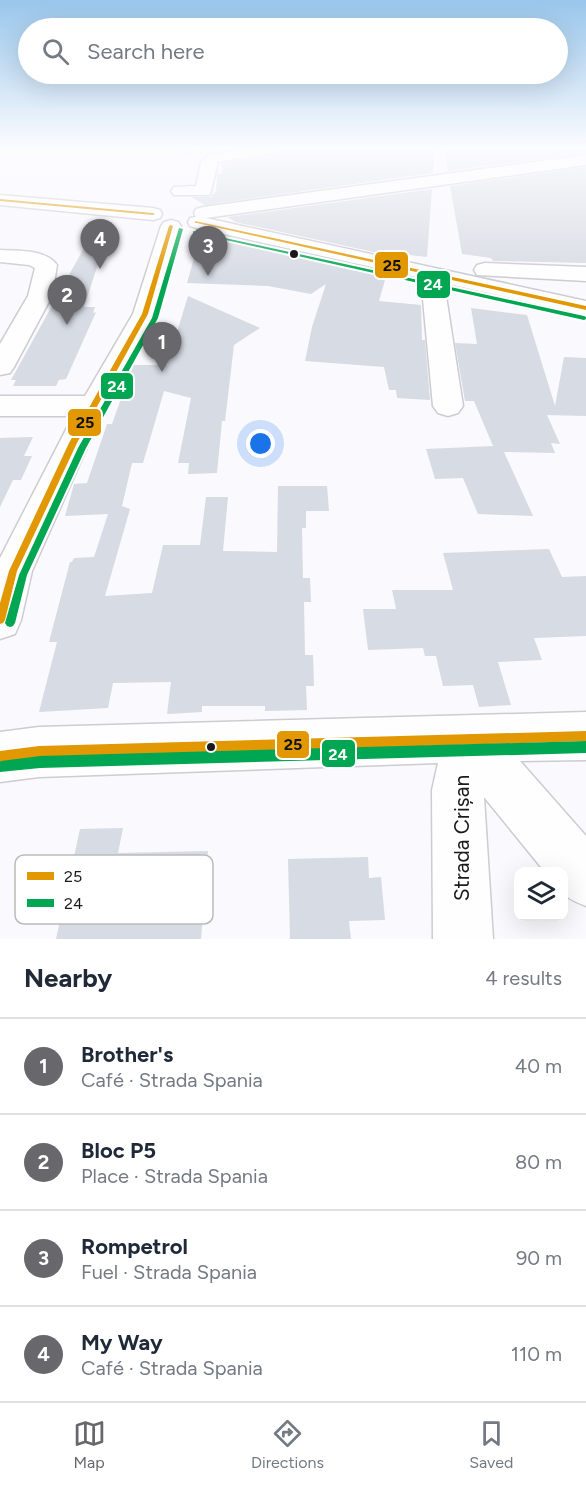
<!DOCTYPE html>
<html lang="en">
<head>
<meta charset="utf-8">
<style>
	body { margin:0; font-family:Figtree,sans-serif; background:#f2f2f3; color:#1f2937 }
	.controls { position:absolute; right:18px; bottom:18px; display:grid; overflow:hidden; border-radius:12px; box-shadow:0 6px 24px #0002 }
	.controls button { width:54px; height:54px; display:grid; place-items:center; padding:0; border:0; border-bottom:2px solid #e0e1e3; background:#fff; color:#1f2937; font:30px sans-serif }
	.you { position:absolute; left:261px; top:444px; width:21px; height:21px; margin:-15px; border:4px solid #fff; border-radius:50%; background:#1a73e8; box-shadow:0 0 0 9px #1a73e833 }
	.badge { display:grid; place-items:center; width:39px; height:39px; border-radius:50%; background:#68676c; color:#fff; font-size:20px; font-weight:700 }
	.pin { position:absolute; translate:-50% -50px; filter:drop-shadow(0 2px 3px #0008) }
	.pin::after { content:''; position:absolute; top:32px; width:21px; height:18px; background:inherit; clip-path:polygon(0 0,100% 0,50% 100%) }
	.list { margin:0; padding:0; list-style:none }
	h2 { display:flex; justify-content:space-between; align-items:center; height:78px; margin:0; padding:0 24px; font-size:26px }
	h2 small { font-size:20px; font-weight:400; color:#747a83 }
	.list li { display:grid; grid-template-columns:39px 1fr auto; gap:18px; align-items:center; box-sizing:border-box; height:96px; padding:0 24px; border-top:2px solid #e0e1e3 }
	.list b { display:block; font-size:22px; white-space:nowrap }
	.list p { margin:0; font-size:20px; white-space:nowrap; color:#747a83 }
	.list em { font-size:20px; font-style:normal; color:#747a83 }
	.icon { flex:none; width:33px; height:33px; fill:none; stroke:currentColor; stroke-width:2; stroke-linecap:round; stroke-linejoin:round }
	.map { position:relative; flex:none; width:586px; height:939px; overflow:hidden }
	.search { position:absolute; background:#fff; box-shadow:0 6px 24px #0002; left:18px; right:18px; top:18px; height:66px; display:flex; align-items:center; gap:15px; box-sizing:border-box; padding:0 21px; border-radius:33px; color:#747a83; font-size:22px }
	.sheet { height:462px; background:#fff }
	nav { display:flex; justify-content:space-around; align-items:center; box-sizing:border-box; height:84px; border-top:2px solid #e0e1e3; background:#fff; font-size:16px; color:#747a83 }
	nav a { display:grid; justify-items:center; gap:3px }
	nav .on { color:#68676c }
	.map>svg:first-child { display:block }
	.building { fill:#d7dbe3 }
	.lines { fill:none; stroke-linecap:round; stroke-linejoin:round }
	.minor-casing { stroke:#ccccd1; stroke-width:3 }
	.minor { fill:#fefeff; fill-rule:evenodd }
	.bus-1-casing { stroke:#fff; stroke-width:4 }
	.bus-2-casing { stroke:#fff; stroke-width:4 }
	.bus-1 { fill:#e19803; fill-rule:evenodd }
	.bus-2 { fill:#00a651; fill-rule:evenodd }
	.bus-dot { fill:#1a191d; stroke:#fff; stroke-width:2 }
	.labels { text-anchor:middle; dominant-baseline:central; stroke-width:6; stroke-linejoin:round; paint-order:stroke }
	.near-street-label { font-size:21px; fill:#1a191d; stroke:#fff }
	.key { fill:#fff; stroke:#bababb; stroke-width:1.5 }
	.key-label { font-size:16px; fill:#1a191d }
	.line-badge { stroke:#fff; stroke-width:2 }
	.badge-label { font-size:16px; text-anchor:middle; font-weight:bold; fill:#fff }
	.pale-badge-label { font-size:16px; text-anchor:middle; font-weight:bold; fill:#111 }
</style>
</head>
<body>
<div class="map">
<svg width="586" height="939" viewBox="0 0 586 939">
	<rect width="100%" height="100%" fill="#f9f9fe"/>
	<g class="building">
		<path d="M 290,148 L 435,148 L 433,173 L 205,205 L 191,197 L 211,197 L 216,191 L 217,174 L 222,174 L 222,164 L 281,154 Z"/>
		<path d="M 444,148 L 586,148 L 586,153 L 448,171 Z"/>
		<path d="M 586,167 L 586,263 L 493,261 L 491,258 L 462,254 L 450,186 Z"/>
		<path d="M 432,189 L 427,257 L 393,253 L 392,256 L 235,222 L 228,217 Z"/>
		<path d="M 100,219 L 111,224 L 84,307 L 95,307 L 93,313 L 96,312 L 66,379 L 59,380 L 56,386 L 13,386 L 16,380 L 11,380 Z"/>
		<path d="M 218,235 L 387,273 L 379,301 L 421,305 L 422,340 L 425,340 L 430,400 L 397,398 L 396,390 L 389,390 L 384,367 L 305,361 L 312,327 L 326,284 L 311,294 L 268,286 L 187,283 L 196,251 Z"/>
		<path d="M 188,296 L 260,328 L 234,345 L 225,421 L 222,421 L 217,473 L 188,474 L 189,463 L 178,463 L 191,398 L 164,391 L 143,463 L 132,463 L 122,506 L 130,509 L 105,596 L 152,593 L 163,545 L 200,545 L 206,497 L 228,497 L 223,551 L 277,552 L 278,486 L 327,486 L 329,511 L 306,511 L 306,528 L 302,528 L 303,578 L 310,578 L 311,602 L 304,602 L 305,655 L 313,655 L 314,686 L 306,686 L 307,710 L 265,711 L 265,706 L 202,706 L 202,712 L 167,714 L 171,682 L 113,683 L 108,708 L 39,712 L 57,642 L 49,642 L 70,562 L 72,562 L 74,558 L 94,557 L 108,514 L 65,516 L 74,484 L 87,483 L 107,424 L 112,424 L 133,365 L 167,365 Z"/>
		<path d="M 471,308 L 527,315 L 555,406 L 564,357 L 586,358 L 586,416 L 547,415 L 560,444 L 551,443 L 555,453 L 504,452 L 533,516 L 478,514 L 463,478 L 435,479 L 426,449 L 493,446 L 474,401 L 465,401 L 455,343 L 477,344 Z"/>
		<path d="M 33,437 L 24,456 L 32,456 L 21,480 L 13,480 L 0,507 L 0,438 Z"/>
		<path d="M 549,549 L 562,577 L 586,576 L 586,636 L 534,638 L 542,660 L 498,662 L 511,705 L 479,707 L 473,685 L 443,686 L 436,656 L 425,656 L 423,648 L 368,650 L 363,609 L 396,609 L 392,590 L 453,590 L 443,553 Z"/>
		<path d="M 123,828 L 118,853 L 208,851 L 201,939 L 56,939 L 80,829 Z"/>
		<path d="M 368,857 L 369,878 L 381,877 L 385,920 L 349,921 L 351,939 L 290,939 L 288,859 Z"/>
	</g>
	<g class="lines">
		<g class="minor-casing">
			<g id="minor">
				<path d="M 182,148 L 196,148 L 196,149 L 189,153 L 184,152 Z"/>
				<path d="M 248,148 L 288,148 L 281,152 L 218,162 L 210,195 L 174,195 L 171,191 L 174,187 L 196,186 L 201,162 L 208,155 Z"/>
				<path d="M 586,155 L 586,165 L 206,218 L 586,301 L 586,315 L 444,283 L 463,406 L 458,413 L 448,416 L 438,413 L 433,406 L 421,278 L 197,228 L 190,226 L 188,222 L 190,218 L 196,217 L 194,213 L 196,209 L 203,207 Z"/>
				<path d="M 0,195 L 153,208 L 160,210 L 162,214 L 160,218 L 153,220 L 0,205 Z"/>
				<path d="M 171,220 L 178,222 L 181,226 L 157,314 L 89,443 L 32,571 L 21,620 L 15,634 L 0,639 L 0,558 L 73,416 L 0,416 L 0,396 L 85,396 L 133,314 L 161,226 L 164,222 Z"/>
				<path d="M 0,250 C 17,251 46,249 57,265 L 52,296 L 14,367 L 10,373 L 0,375 L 0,344 L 28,296 L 35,268 L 29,265 L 0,262 Z"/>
				<path d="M 485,263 L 586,267 L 586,281 L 477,275 L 474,270 L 477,265 Z"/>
				<path d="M 586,712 L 586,760 L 520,761 L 586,836 L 586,906 C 562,896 564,897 564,872 L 545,872 L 484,797 L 493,939 L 433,939 L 432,790 L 438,763 L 39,777 L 0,782 L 0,732 L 39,727 Z"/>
			</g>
		</g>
		<use href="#minor" class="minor"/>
		<g class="bus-1-casing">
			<g id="bus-1">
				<path d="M 0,199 L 153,213 L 155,214 L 153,215 L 0,201 Z"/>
				<path d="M 195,221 L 586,306 L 586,310 L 197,223 L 195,223 Z"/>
				<path d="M 171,225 L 173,226 L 148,314 L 77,443 L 17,571 L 5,620 L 3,623 L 0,624 L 0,603 L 9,571 L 69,443 L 142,314 L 169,226 Z"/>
				<path d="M 586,731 L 586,741 L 39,758 L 0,763 L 0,751 L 39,746 Z"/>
			</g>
		</g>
		<g class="bus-2-casing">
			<g id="bus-2">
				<path d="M 179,228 L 183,229 L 158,318 L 86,448 L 27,575 L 15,623 L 13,626 L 10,627 L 7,626 L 5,623 L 19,575 L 78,448 L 152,318 Z"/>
				<path d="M 193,231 L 584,316 L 586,317 L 586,319 L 584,320 L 195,233 L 193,233 Z"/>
				<path d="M 586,741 L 586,753 L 40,768 L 0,772 L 0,762 L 1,761 L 40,756 Z"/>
			</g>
		</g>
		<use href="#bus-1" class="bus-1"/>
		<use href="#bus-2" class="bus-2"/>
	</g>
	<linearGradient id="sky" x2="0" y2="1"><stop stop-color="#99c6eb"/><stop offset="0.53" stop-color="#fcfcff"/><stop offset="1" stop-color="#fcfcff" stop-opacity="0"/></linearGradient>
	<rect width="586" height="280" fill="url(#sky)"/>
	<g class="bus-dot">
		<circle cx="294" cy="254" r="5"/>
		<circle cx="211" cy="747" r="5"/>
	</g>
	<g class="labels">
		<g class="near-street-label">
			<text transform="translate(461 838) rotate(-90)">Strada Crișan</text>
		</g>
	</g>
	<rect x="15" y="855" width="198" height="69" rx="9" class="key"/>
	<rect x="27" y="872" width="27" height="8" fill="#e19803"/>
	<rect x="27" y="899" width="27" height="8" fill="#00a651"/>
	<g class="key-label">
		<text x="64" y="882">25</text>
		<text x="64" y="909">24</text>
	</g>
	<g class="line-badge">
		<rect x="374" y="251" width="35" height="28" rx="6" fill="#e19803"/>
		<rect x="416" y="270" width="35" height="29" rx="6" fill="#00a651"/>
		<rect x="100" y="372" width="34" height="28" rx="6" fill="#00a651"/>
		<rect x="67" y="408" width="35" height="29" rx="6" fill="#e19803"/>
		<rect x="276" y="730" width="34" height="29" rx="6" fill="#e19803"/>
		<rect x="321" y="739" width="35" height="29" rx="6" fill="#00a651"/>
	</g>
	<g class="badge-label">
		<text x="433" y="290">24</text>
		<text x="117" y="392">24</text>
		<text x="338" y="760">24</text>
	</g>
	<g class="pale-badge-label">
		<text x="392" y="271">25</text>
		<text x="85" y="428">25</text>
		<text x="293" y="750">25</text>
	</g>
</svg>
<div class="controls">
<button><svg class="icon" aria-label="layers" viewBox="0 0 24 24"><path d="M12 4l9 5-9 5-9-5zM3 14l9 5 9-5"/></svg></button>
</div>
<div class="you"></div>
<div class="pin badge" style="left:162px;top:372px">1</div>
<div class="pin badge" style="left:67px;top:325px">2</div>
<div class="pin badge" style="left:208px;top:276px">3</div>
<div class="pin badge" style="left:100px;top:269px">4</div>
<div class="search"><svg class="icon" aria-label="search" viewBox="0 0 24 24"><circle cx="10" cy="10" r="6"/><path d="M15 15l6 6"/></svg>Search here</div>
</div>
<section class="sheet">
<h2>Nearby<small>4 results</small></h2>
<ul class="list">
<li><span class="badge">1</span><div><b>Brother's</b><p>Café · Strada Spania</p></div><em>40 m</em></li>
<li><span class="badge">2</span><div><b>Bloc P5</b><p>Place · Strada Spania</p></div><em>80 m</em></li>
<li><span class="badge">3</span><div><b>Rompetrol</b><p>Fuel · Strada Spania</p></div><em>90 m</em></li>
<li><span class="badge">4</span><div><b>My Way</b><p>Café · Strada Spania</p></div><em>110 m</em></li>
</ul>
</section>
<nav>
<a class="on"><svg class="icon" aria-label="map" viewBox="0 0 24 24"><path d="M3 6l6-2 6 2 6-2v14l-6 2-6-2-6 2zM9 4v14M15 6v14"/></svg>Map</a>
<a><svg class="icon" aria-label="directions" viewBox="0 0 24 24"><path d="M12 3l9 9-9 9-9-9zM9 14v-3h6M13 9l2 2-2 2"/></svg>Directions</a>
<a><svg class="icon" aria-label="saved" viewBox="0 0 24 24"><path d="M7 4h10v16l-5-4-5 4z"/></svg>Saved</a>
</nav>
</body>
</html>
